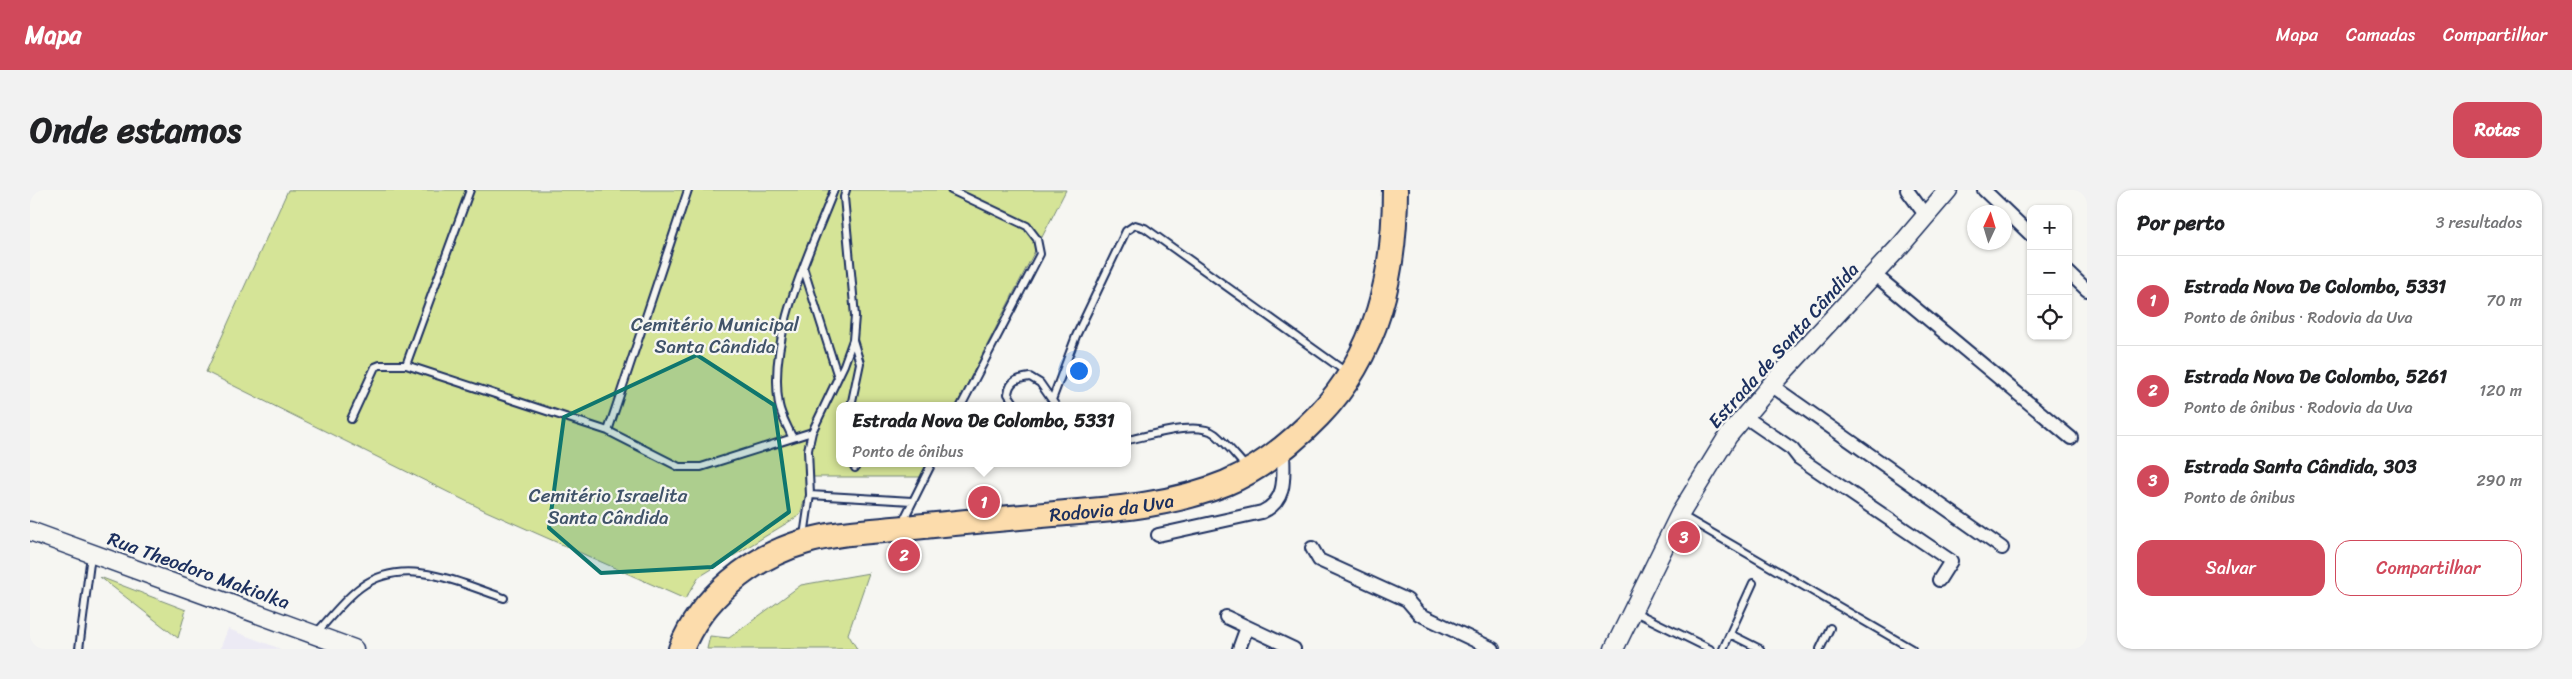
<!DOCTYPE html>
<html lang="pt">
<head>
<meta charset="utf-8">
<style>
	:root { --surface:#fff; --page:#f2f2f2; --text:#202124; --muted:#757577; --line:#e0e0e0; --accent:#d1495b }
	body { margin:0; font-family:Sriracha,sans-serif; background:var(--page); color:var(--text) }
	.controls { position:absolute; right:15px; top:15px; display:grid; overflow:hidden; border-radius:10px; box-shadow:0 1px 4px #0004 }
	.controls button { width:45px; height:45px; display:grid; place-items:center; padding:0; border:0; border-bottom:1px solid var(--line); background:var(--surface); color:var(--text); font:25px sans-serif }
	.compass { position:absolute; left:1937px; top:15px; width:45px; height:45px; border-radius:50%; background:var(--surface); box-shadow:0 1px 4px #0004; rotate:4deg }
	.you { position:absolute; left:1048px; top:180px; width:18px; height:18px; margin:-12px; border:4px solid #fff; border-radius:50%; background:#1a73e8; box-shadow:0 0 0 8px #1a73e833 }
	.badge { display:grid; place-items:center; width:32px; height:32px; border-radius:50%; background:var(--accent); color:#fff; font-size:16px; font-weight:700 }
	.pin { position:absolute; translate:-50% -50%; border:2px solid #fff; box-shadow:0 1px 5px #0006 }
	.popup { position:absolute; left:806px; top:212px; width:295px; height:65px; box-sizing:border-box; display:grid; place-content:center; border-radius:10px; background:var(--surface); filter:drop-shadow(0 1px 4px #0005); font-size:16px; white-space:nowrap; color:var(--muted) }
	.popup b { font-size:19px; color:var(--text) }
	.popup::after { content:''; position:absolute; left:50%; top:100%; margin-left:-10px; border:10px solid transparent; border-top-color:var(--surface) }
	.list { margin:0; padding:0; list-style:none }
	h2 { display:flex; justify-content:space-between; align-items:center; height:65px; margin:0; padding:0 20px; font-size:21px }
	h2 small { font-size:16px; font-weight:400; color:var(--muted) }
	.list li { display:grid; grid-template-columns:32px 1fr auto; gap:15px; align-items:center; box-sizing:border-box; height:90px; padding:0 20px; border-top:1px solid var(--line) }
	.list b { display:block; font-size:19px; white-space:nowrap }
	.list p { margin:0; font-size:16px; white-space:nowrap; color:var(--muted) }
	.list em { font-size:16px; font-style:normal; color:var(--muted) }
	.actions { display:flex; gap:10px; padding:15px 20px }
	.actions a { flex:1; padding:11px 0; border:1px solid var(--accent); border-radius:15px; text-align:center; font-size:18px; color:var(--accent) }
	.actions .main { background:var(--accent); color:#fff }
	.icon { flex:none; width:28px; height:28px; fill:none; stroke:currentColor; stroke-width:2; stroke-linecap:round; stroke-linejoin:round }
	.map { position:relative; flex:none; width:2057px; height:459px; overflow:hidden; border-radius:15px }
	header { display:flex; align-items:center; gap:30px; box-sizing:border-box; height:70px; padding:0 25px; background:var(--accent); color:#fff }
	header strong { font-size:24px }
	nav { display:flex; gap:28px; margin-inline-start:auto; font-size:18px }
	.intro { display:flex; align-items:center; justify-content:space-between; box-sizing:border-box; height:120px; padding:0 30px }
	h1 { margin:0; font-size:35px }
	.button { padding:12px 22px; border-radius:15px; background:var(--accent); color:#fff; font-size:18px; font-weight:700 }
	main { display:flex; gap:30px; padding:0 30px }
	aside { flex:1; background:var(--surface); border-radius:15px; box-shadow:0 1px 4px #0004 }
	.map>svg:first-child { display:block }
</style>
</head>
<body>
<header>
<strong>Mapa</strong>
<nav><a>Mapa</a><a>Camadas</a><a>Compartilhar</a></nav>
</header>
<div class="intro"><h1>Onde estamos</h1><a class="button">Rotas</a></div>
<main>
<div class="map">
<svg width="2057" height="459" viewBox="0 0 2057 459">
	<rect width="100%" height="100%" fill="#f6f6f2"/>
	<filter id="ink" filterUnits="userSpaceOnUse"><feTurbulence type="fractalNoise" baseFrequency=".02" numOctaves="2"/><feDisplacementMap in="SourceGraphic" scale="10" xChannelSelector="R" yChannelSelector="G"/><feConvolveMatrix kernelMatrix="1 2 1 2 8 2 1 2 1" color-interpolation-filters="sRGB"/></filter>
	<g filter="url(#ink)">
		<path fill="#eceaf4" d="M198,439L251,459H190Z"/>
		<path fill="#d5e497" stroke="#788a7a" d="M258,0H1036L926,216H810V273H897L890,287H781L770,325L669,387L655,409L456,321L176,182Z
			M839,383L818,444L827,459H677L680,446L699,448L771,395Z
			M70,387L156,420L148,448Z"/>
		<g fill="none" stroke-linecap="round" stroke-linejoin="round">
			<defs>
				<path id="lane" d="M921,0L997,36L1007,49L1010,64L931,216
					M774,80L808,187
					M376,175L440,0
					M1022,210L1046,146L1096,41L1105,35L1115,38L1316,182
					M821,216L830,173L823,150
					M986,216L978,204C980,190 987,189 1000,187L1010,193L1026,216
					M321,229L345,177L350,175H376L578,241L649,277H671L782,242
					M578,241L658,0
					M762,247C758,237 751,226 749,215C737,146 780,63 804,0
					M1098,250C1118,246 1168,230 1185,244C1197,254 1207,267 1217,278
					M822,273L825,278
					M780,305L882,311
					M1651,325L1882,459
					M872,333L902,273
					M774,346L780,305L778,260L782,242L814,175L823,150L825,126L814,7L816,0
					M1603,421L1680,459
					M285,444C300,429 314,409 331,397C375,365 429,393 474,408
					M1700,444L1730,459
					M49,459L61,365
					M1693,459L1723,393
					M1790,459L1800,438"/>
				<path id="street" d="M1877,0L1896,26
					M1954,0L2001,45
					M2038,82L2057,100
					M1844,84L2041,248
					M1741,195L1972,358
					M1714,226L1762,259L1769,268L1921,371L1909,390
					M1128,345L1232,322C1259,310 1253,283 1253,258
					M1282,358L1289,370L1377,410L1389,424L1463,459
					M1196,427L1264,459
					M1209,459L1217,437"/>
				<path id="secondary" d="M0,341L324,459
					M1584,459L1650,324L1698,246L1741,195L1871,55L1918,0"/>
				<g id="highway">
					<path id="s1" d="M651,459C671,408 722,367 774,352C803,343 834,342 864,339C921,333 979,328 1036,323C1090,319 1145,314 1196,293C1231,278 1262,253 1288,226C1348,164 1365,83 1365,0"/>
				</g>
			</defs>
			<use href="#lane" stroke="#1b2f5e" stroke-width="10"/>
			<use href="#street" stroke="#1b2f5e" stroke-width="16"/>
			<use href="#secondary" stroke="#1b2f5e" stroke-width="21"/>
			<use href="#highway" stroke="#1b2f5e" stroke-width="28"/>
			<use href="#lane" stroke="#f6f6f2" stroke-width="6"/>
			<use href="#street" stroke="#f6f6f2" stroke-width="12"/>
			<use href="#secondary" stroke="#f6f6f2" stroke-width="18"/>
			<use href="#highway" stroke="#fcdcac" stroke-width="24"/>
		</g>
	</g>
	<path fill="#0f766e" fill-opacity="0.2" stroke="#0f766e" stroke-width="4" stroke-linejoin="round" d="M667,165L744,215L759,322L682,377L571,383L519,338L534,227Z"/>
	<g text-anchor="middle" stroke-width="4.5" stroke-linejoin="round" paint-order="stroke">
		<g font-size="19" fill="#405369" stroke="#f6f6f2">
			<text x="685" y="141">Cemitério Municipal<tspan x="685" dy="22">Santa Cândida</tspan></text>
			<text x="578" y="312">Cemitério Israelita<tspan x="578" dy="22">Santa Cândida</tspan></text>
		</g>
		<g font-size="19" fill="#1b2f5e" stroke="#f6f6f2">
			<text transform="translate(1753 155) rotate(-48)" y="7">Estrada de Santa Cândida</text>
			<text dy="7" stroke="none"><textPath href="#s1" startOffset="478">Rodovia da Uva</textPath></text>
			<text transform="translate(169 380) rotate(20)" y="7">Rua Theodoro Makiolka</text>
		</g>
	</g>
</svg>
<div class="controls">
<button>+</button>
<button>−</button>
<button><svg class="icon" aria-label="locate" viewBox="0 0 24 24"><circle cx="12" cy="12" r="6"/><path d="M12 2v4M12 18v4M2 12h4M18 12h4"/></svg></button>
</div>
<svg class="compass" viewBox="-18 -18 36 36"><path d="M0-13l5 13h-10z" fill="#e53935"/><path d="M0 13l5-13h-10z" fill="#757577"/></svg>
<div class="you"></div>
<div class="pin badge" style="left:954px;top:312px">1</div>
<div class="popup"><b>Estrada Nova De Colombo, 5331</b>Ponto de ônibus</div>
<div class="pin badge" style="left:874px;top:365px">2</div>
<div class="pin badge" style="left:1654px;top:347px">3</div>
</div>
<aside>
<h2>Por perto<small>3 resultados</small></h2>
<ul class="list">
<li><span class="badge">1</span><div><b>Estrada Nova De Colombo, 5331</b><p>Ponto de ônibus · Rodovia da Uva</p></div><em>70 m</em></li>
<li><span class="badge">2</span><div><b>Estrada Nova De Colombo, 5261</b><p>Ponto de ônibus · Rodovia da Uva</p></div><em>120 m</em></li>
<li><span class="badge">3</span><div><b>Estrada Santa Cândida, 303</b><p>Ponto de ônibus</p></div><em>290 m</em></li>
</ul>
<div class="actions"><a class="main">Salvar</a><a>Compartilhar</a></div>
</aside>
</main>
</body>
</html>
